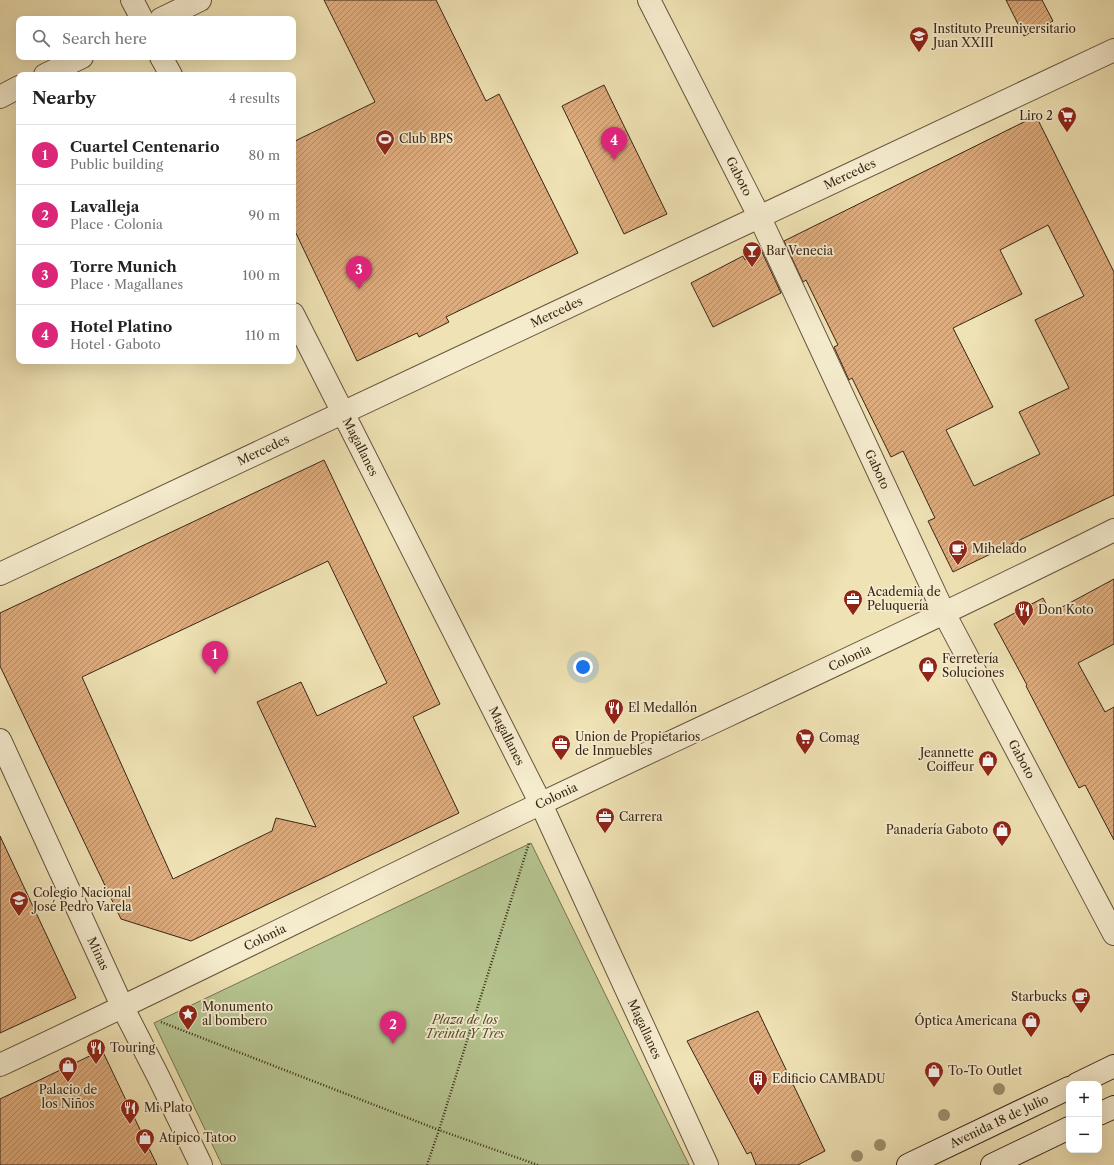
<!DOCTYPE html>
<html lang="en">
<head>
<meta charset="utf-8">
<style>
	:root { --surface:#fff; --page:#f6f6f6; --text:#222; --muted:#767676; --line:#e0e0e0; --accent:#db2777 }
	body { margin:0; font-family:"Libre Caslon Text",serif; background:var(--page); color:var(--text) }
	.controls { position:absolute; right:12px; bottom:12px; display:grid; overflow:hidden; border-radius:8px; box-shadow:0 4px 16px #0002 }
	.controls button { width:36px; height:36px; display:grid; place-items:center; padding:0; border:0; border-bottom:1px solid var(--line); background:var(--surface); color:var(--text); font:20px sans-serif }
	.you { position:absolute; left:583px; top:667px; width:14px; height:14px; margin:-10px; border:3px solid #fff; border-radius:50%; background:#1a73e8; box-shadow:0 0 0 6px #1a73e833 }
	.badge { display:grid; place-items:center; width:26px; height:26px; border-radius:50%; background:var(--accent); color:#fff; font-size:13px; font-weight:700 }
	.pin { position:absolute; translate:-50% -33px; filter:drop-shadow(0 1px 2px #0008) }
	.pin::after { content:''; position:absolute; top:21px; width:14px; height:12px; background:inherit; clip-path:polygon(0 0,100% 0,50% 100%) }
	.list { margin:0; padding:0; list-style:none }
	h2 { display:flex; justify-content:space-between; align-items:center; height:52px; margin:0; padding:0 16px; font-size:17px }
	h2 small { font-size:13px; font-weight:400; color:var(--muted) }
	.list li { display:grid; grid-template-columns:26px 1fr auto; gap:12px; align-items:center; box-sizing:border-box; height:60px; padding:0 16px; border-top:1px solid var(--line) }
	.list b { display:block; font-size:15px; white-space:nowrap }
	.list p { margin:0; font-size:13px; white-space:nowrap; color:var(--muted) }
	.list em { font-size:13px; font-style:normal; color:var(--muted) }
	.icon { flex:none; width:22px; height:22px; fill:none; stroke:currentColor; stroke-width:2; stroke-linecap:round; stroke-linejoin:round }
	.map { position:relative; flex:none; width:1114px; height:1165px; overflow:hidden }
	.search { position:absolute; background:var(--surface); box-shadow:0 4px 16px #0002; left:16px; top:16px; width:280px; height:44px; display:flex; align-items:center; gap:10px; box-sizing:border-box; padding:0 14px; border-radius:8px; color:var(--muted); font-size:15px }
	.panel { position:absolute; background:var(--surface); box-shadow:0 4px 16px #0002; left:16px; top:72px; width:280px; height:292px; border-radius:8px }
	.map>svg:first-child { display:block }
</style>
</head>
<body>
<div class="map">
<svg width="1114" height="1165" viewBox="0 0 1114 1165">
	<defs>
		<pattern id="building-hatch" width="6" height="6" patternUnits="userSpaceOnUse"><rect width="6" height="6" fill="#ddac7e"/><path d="M-1 1l2-2M0 6l6-6M5 7l2-2" fill="none" stroke="#b48c66"/></pattern>
	</defs>
	<rect width="100%" height="100%" fill="#efe2b4"/>
	<filter id="stains"><feTurbulence type="fractalNoise" baseFrequency=".005" numOctaves="4"/><feColorMatrix values="0 0 0 0 .2 0 0 0 0 .09 0 0 0 0 .02 0 0 0 .5 -.17"/></filter>
	<radialGradient id="worn" r=".72"><stop offset=".6" stop-color="#630" stop-opacity="0"/><stop offset="1" stop-color="#630" stop-opacity=".3"/></radialGradient>
	<path fill="#b5c490" stroke="#777453" d="M531,843L689,1165H222L154,1023Z"/>
	<path fill="url(#building-hatch)" stroke="#392516" fill-rule="evenodd" d="M324,0H436L486,101L499,94L578,253L446,317L449,322L419,337L417,333L357,361L293,227V142L375,102Z
		M1006,0H1042L1053,21L1024,36Z
		M604,85L667,214L624,234L562,106Z
		M1036,116L1114,272V495L953,572L928,521L935,518L903,451L891,457L852,378L849,380L834,347L838,345L806,280L803,282L784,241ZM1048,225L1084,296L1035,320L1069,388L1019,412L1040,454L974,486L946,430L993,407L953,328L1022,294L1000,250Z
		M762,252L781,293L713,327L691,283L743,256L745,260Z
		M324,460L440,704L413,717L459,813L191,941L121,919L0,666V613ZM328,561L387,683L317,716L301,682L257,702L316,827L276,818L272,831L173,879L82,677Z
		M1114,579V644L1078,663L1105,712L1114,707V840L1085,785L1079,788L1026,686L1027,685L994,624L1043,598L1051,613Z
		M0,836L76,998L0,1033Z
		M758,1011L825,1151L798,1165H756L751,1152L747,1154L687,1041Z
		M102,1050L157,1165H0V1099Z"/>
	<g fill="none" stroke-linecap="round" stroke-linejoin="round">
		<defs>
			<g id="minor">
				<path id="s1" d="M649,0L760,218L944,613L1114,934"/>
				<path id="s2" d="M0,574L1114,50"/>
				<path id="s3" d="M0,1065C182,980 361,889 542,803C733,712 925,625 1114,530"/>
			</g>
			<g id="tertiary">
				<path d="M132,0L142,19"/>
				<path d="M161,19L200,0"/>
				<path d="M161,57L171,75"/>
				<path d="M45,75L82,57"/>
				<path d="M0,97L19,87"/>
				<path id="s4" d="M293,314L541,804L707,1165"/>
				<path id="s5" d="M0,740L123,1008L158,1076L201,1165"/>
			</g>
			<g id="secondary">
				<path d="M1077,1084L1114,1066"/>
				<path d="M1099,1114L1114,1107"/>
				<path id="s6" d="M908,1165L1069,1088"/>
				<path d="M992,1165L1069,1128"/>
			</g>
		</defs>
		<use href="#minor" stroke="#66543e" stroke-width="24"/>
		<use href="#tertiary" stroke="#66543e" stroke-width="24"/>
		<use href="#secondary" stroke="#392516" stroke-width="24"/>
		<path stroke="#392516" stroke-width="2.5" stroke-dasharray="1 2" stroke-linecap="butt" d="M161,1022L439,1130L538,1165
			M427,1165L439,1130L529,843"/>
		<use href="#minor" stroke="#f5ecce" stroke-width="22"/>
		<use href="#tertiary" stroke="#f5ecce" stroke-width="22"/>
		<use href="#secondary" stroke="#f5ecce" stroke-width="22"/>
	</g>
	<g fill="#9c906e">
		<circle cx="999" cy="1089" r="6"/>
		<circle cx="944" cy="1115" r="6"/>
		<circle cx="880" cy="1145" r="6"/>
		<circle cx="857" cy="1156" r="6"/>
	</g>
	<defs>
		<symbol id="school-pin" viewBox="-11 -11 22 30"><path d="M0 17L-7.5 6A9.5 9.5 0 1 1 7.5 6Z" fill="#8f2418" stroke="#f5ecce"/><path d="M0-5L7-2L0 1L-7-2ZM-4 1L0 2.5L4 1V4Q0 6-4 4Z" fill="#fff"/></symbol>
		<symbol id="supermarket-pin" viewBox="-11 -11 22 30"><path d="M0 17L-7.5 6A9.5 9.5 0 1 1 7.5 6Z" fill="#8f2418" stroke="#f5ecce"/><path d="M-6-5.5h2.5l.6 2H6L4.5 2H-2.5L-4.4-4H-6ZM-1.5 3.2a1.3 1.3 0 1 0 .1 0ZM3 3.2a1.3 1.3 0 1 0 .1 0Z" fill="#fff"/></symbol>
		<symbol id="stadium-pin" viewBox="-11 -11 22 30"><path d="M0 17L-7.5 6A9.5 9.5 0 1 1 7.5 6Z" fill="#8f2418" stroke="#f5ecce"/><path d="M0-5a6.5 5 0 1 0 0 10a6.5 5 0 1 0 0-10ZM-3.5-1.8h7v3.6h-7Z" fill="#fff"/></symbol>
		<symbol id="bar-pin" viewBox="-11 -11 22 30"><path d="M0 17L-7.5 6A9.5 9.5 0 1 1 7.5 6Z" fill="#8f2418" stroke="#f5ecce"/><path d="M-6-5H6L.8 .8V4.5H3.5V6h-7V4.5H-.8V.8Z" fill="#fff"/></symbol>
		<symbol id="cafe-pin" viewBox="-11 -11 22 30"><path d="M0 17L-7.5 6A9.5 9.5 0 1 1 7.5 6Z" fill="#8f2418" stroke="#f5ecce"/><path d="M-5.5-4.5H6V0H3Q3 3.5 0 3.5H-2.5Q-5.5 3.5-5.5 0ZM3-3.2v2h1.7v-2ZM-6 4.5H4V6H-6Z" fill="#fff"/></symbol>
		<symbol id="office-pin" viewBox="-11 -11 22 30"><path d="M0 17L-7.5 6A9.5 9.5 0 1 1 7.5 6Z" fill="#8f2418" stroke="#f5ecce"/><path d="M-6-3h4V-5.5h4V-3h4V5H-6ZM-1-4.5V-3h2v-1.5ZM-6 0V1H6V0Z" fill="#fff"/></symbol>
		<symbol id="restaurant-pin" viewBox="-11 -11 22 30"><path d="M0 17L-7.5 6A9.5 9.5 0 1 1 7.5 6Z" fill="#8f2418" stroke="#f5ecce"/><path d="M-5-6h1v4h1v-4h1v4h1v-4h1v5L-1.5 .5V6h-2V.5L-5-1ZM5-6V6H3V1.5H1.5Q1.5-4 5-6Z" fill="#fff"/></symbol>
		<symbol id="shop-pin" viewBox="-11 -11 22 30"><path d="M0 17L-7.5 6A9.5 9.5 0 1 1 7.5 6Z" fill="#8f2418" stroke="#f5ecce"/><path d="M-5-2.5h2.3a2.7 3.5 0 0 1 5.4 0H5L5.5 6h-11ZM-1.5-2.5h3a1.5 2.3 0 0 0-3 0Z" fill="#fff"/></symbol>
		<symbol id="sight-pin" viewBox="-11 -11 22 30"><path d="M0 17L-7.5 6A9.5 9.5 0 1 1 7.5 6Z" fill="#8f2418" stroke="#f5ecce"/><path d="M0-6L1.8-2.2L6-1.7L2.9 1.2L3.7 5.4L0 3.3L-3.7 5.4L-2.9 1.2L-6-1.7L-1.8-2.2Z" fill="#fff"/></symbol>
		<symbol id="building-pin" viewBox="-11 -11 22 30"><path d="M0 17L-7.5 6A9.5 9.5 0 1 1 7.5 6Z" fill="#8f2418" stroke="#f5ecce"/><path d="M-4-6H4V6H1V3H-1V6H-4ZM-2.5-4.3h1.7v1.8h-1.7ZM.8-4.3h1.7v1.8H.8ZM-2.5-1h1.7V.8h-1.7ZM.8-1h1.7V.8H.8Z" fill="#fff"/></symbol>
	</defs>
	<g fill-rule="evenodd">
		<use href="#school-pin" x="908" y="25" width="22" height="30"/>
		<use href="#supermarket-pin" x="1056" y="105" width="22" height="30"/>
		<use href="#stadium-pin" x="374" y="128" width="22" height="30"/>
		<use href="#bar-pin" x="741" y="240" width="22" height="30"/>
		<use href="#cafe-pin" x="947" y="538" width="22" height="30"/>
		<use href="#office-pin" x="842" y="588" width="22" height="30"/>
		<use href="#restaurant-pin" x="1013" y="599" width="22" height="30"/>
		<use href="#shop-pin" x="917" y="655" width="22" height="30"/>
		<use href="#restaurant-pin" x="603" y="697" width="22" height="30"/>
		<use href="#supermarket-pin" x="794" y="727" width="22" height="30"/>
		<use href="#office-pin" x="550" y="733" width="22" height="30"/>
		<use href="#shop-pin" x="977" y="749" width="22" height="30"/>
		<use href="#office-pin" x="594" y="806" width="22" height="30"/>
		<use href="#shop-pin" x="991" y="819" width="22" height="30"/>
		<use href="#school-pin" x="8" y="889" width="22" height="30"/>
		<use href="#cafe-pin" x="1070" y="986" width="22" height="30"/>
		<use href="#sight-pin" x="177" y="1003" width="22" height="30"/>
		<use href="#shop-pin" x="1020" y="1010" width="22" height="30"/>
		<use href="#restaurant-pin" x="85" y="1037" width="22" height="30"/>
		<use href="#shop-pin" x="57" y="1055" width="22" height="30"/>
		<use href="#shop-pin" x="923" y="1060" width="22" height="30"/>
		<use href="#building-pin" x="747" y="1068" width="22" height="30"/>
		<use href="#restaurant-pin" x="119" y="1097" width="22" height="30"/>
		<use href="#shop-pin" x="134" y="1127" width="22" height="30"/>
	</g>
	<g text-anchor="middle" stroke-width="3.5" stroke-linejoin="round" paint-order="stroke">
		<g font-size="12" fill="#392516" stroke="#f5ecce" text-anchor="start">
			<text x="933" y="33">Instituto Preuniversitario<tspan x="933" dy="14">Juan XXIII</tspan></text>
			<text x="1053" y="120" text-anchor="end">Liro 2</text>
			<text x="399" y="143">Club BPS</text>
			<text x="766" y="255">Bar Venecia</text>
			<text x="972" y="553">Mihelado</text>
			<text x="867" y="596">Academia de<tspan x="867" dy="14">Peluquería</tspan></text>
			<text x="1038" y="614">Don Koto</text>
			<text x="942" y="663">Ferretería<tspan x="942" dy="14">Soluciones</tspan></text>
			<text x="628" y="712">El Medallón</text>
			<text x="575" y="741">Union de Propietarios<tspan x="575" dy="14">de Inmuebles</tspan></text>
			<text x="819" y="742">Comag</text>
			<text x="974" y="757" text-anchor="end">Jeannette<tspan x="974" dy="14">Coiffeur</tspan></text>
			<text x="619" y="821">Carrera</text>
			<text x="988" y="834" text-anchor="end">Panadería Gaboto</text>
			<text x="33" y="897">Colegio Nacional<tspan x="33" dy="14">José Pedro Varela</tspan></text>
			<text x="1067" y="1001" text-anchor="end">Starbucks</text>
			<text x="202" y="1011">Monumento<tspan x="202" dy="14">al bombero</tspan></text>
			<text x="1017" y="1025" text-anchor="end">Óptica Americana</text>
			<text x="110" y="1052">Touring</text>
			<text x="948" y="1075">To-To Outlet</text>
			<text x="772" y="1083">Edificio CAMBADU</text>
			<text x="68" y="1094" text-anchor="middle">Palacio de<tspan x="68" dy="14">los Niños</tspan></text>
			<text x="144" y="1112">Mi Plato</text>
			<text x="159" y="1142">Atípico Tatoo</text>
		</g>
		<g font-size="12" fill="#392516" stroke="#f5ecce">
			<text dy="4" stroke="none"><textPath href="#s2" startOffset="939">Mercedes</textPath></text>
			<text dy="4" stroke="none"><textPath href="#s1" startOffset="198">Gaboto</textPath></text>
			<text dy="4" stroke="none"><textPath href="#s2" startOffset="615">Mercedes</textPath></text>
			<text dy="4" stroke="none"><textPath href="#s4" startOffset="149">Magallanes</textPath></text>
			<text dy="4" stroke="none"><textPath href="#s2" startOffset="291">Mercedes</textPath></text>
			<text dy="4" stroke="none"><textPath href="#s1" startOffset="522">Gaboto</textPath></text>
			<text dy="4" stroke="none"><textPath href="#s3" startOffset="942">Colonia</textPath></text>
			<text dy="4" stroke="none"><textPath href="#s4" startOffset="473">Magallanes</textPath></text>
			<text dy="4" stroke="none"><textPath href="#s1" startOffset="846">Gaboto</textPath></text>
			<text dy="4" stroke="none"><textPath href="#s3" startOffset="618">Colonia</textPath></text>
			<text dy="4" stroke="none"><textPath href="#s3" startOffset="294">Colonia</textPath></text>
			<text dy="4" stroke="none"><textPath href="#s5" startOffset="235">Minas</textPath></text>
			<text dy="4" stroke="none"><textPath href="#s4" startOffset="797">Magallanes</textPath></text>
			<text dy="4" stroke="none"><textPath href="#s6" startOffset="101">Avenida 18 de Julio</textPath></text>
		</g>
		<g font-size="12" font-style="italic" fill="#584d34" stroke="#f5ecce">
			<text x="465" y="1024">Plaza de los<tspan x="465" dy="14">Treinta Y Tres</tspan></text>
		</g>
	</g>
	<rect width="100%" height="100%" filter="url(#stains)"/>
	<rect width="100%" height="100%" fill="url(#worn)"/>
</svg>
<div class="controls">
<button>+</button>
<button>−</button>
</div>
<div class="you"></div>
<div class="pin badge" style="left:215px;top:674px">1</div>
<div class="pin badge" style="left:393px;top:1044px">2</div>
<div class="pin badge" style="left:359px;top:289px">3</div>
<div class="pin badge" style="left:614px;top:160px">4</div>
<div class="search"><svg class="icon" aria-label="search" viewBox="0 0 24 24"><circle cx="10" cy="10" r="6"/><path d="M15 15l6 6"/></svg>Search here</div>
<section class="panel">
<h2>Nearby<small>4 results</small></h2>
<ul class="list">
<li><span class="badge">1</span><div><b>Cuartel Centenario</b><p>Public building</p></div><em>80 m</em></li>
<li><span class="badge">2</span><div><b>Lavalleja</b><p>Place · Colonia</p></div><em>90 m</em></li>
<li><span class="badge">3</span><div><b>Torre Munich</b><p>Place · Magallanes</p></div><em>100 m</em></li>
<li><span class="badge">4</span><div><b>Hotel Platino</b><p>Hotel · Gaboto</p></div><em>110 m</em></li>
</ul>
</section>
</div>
</body>
</html>
